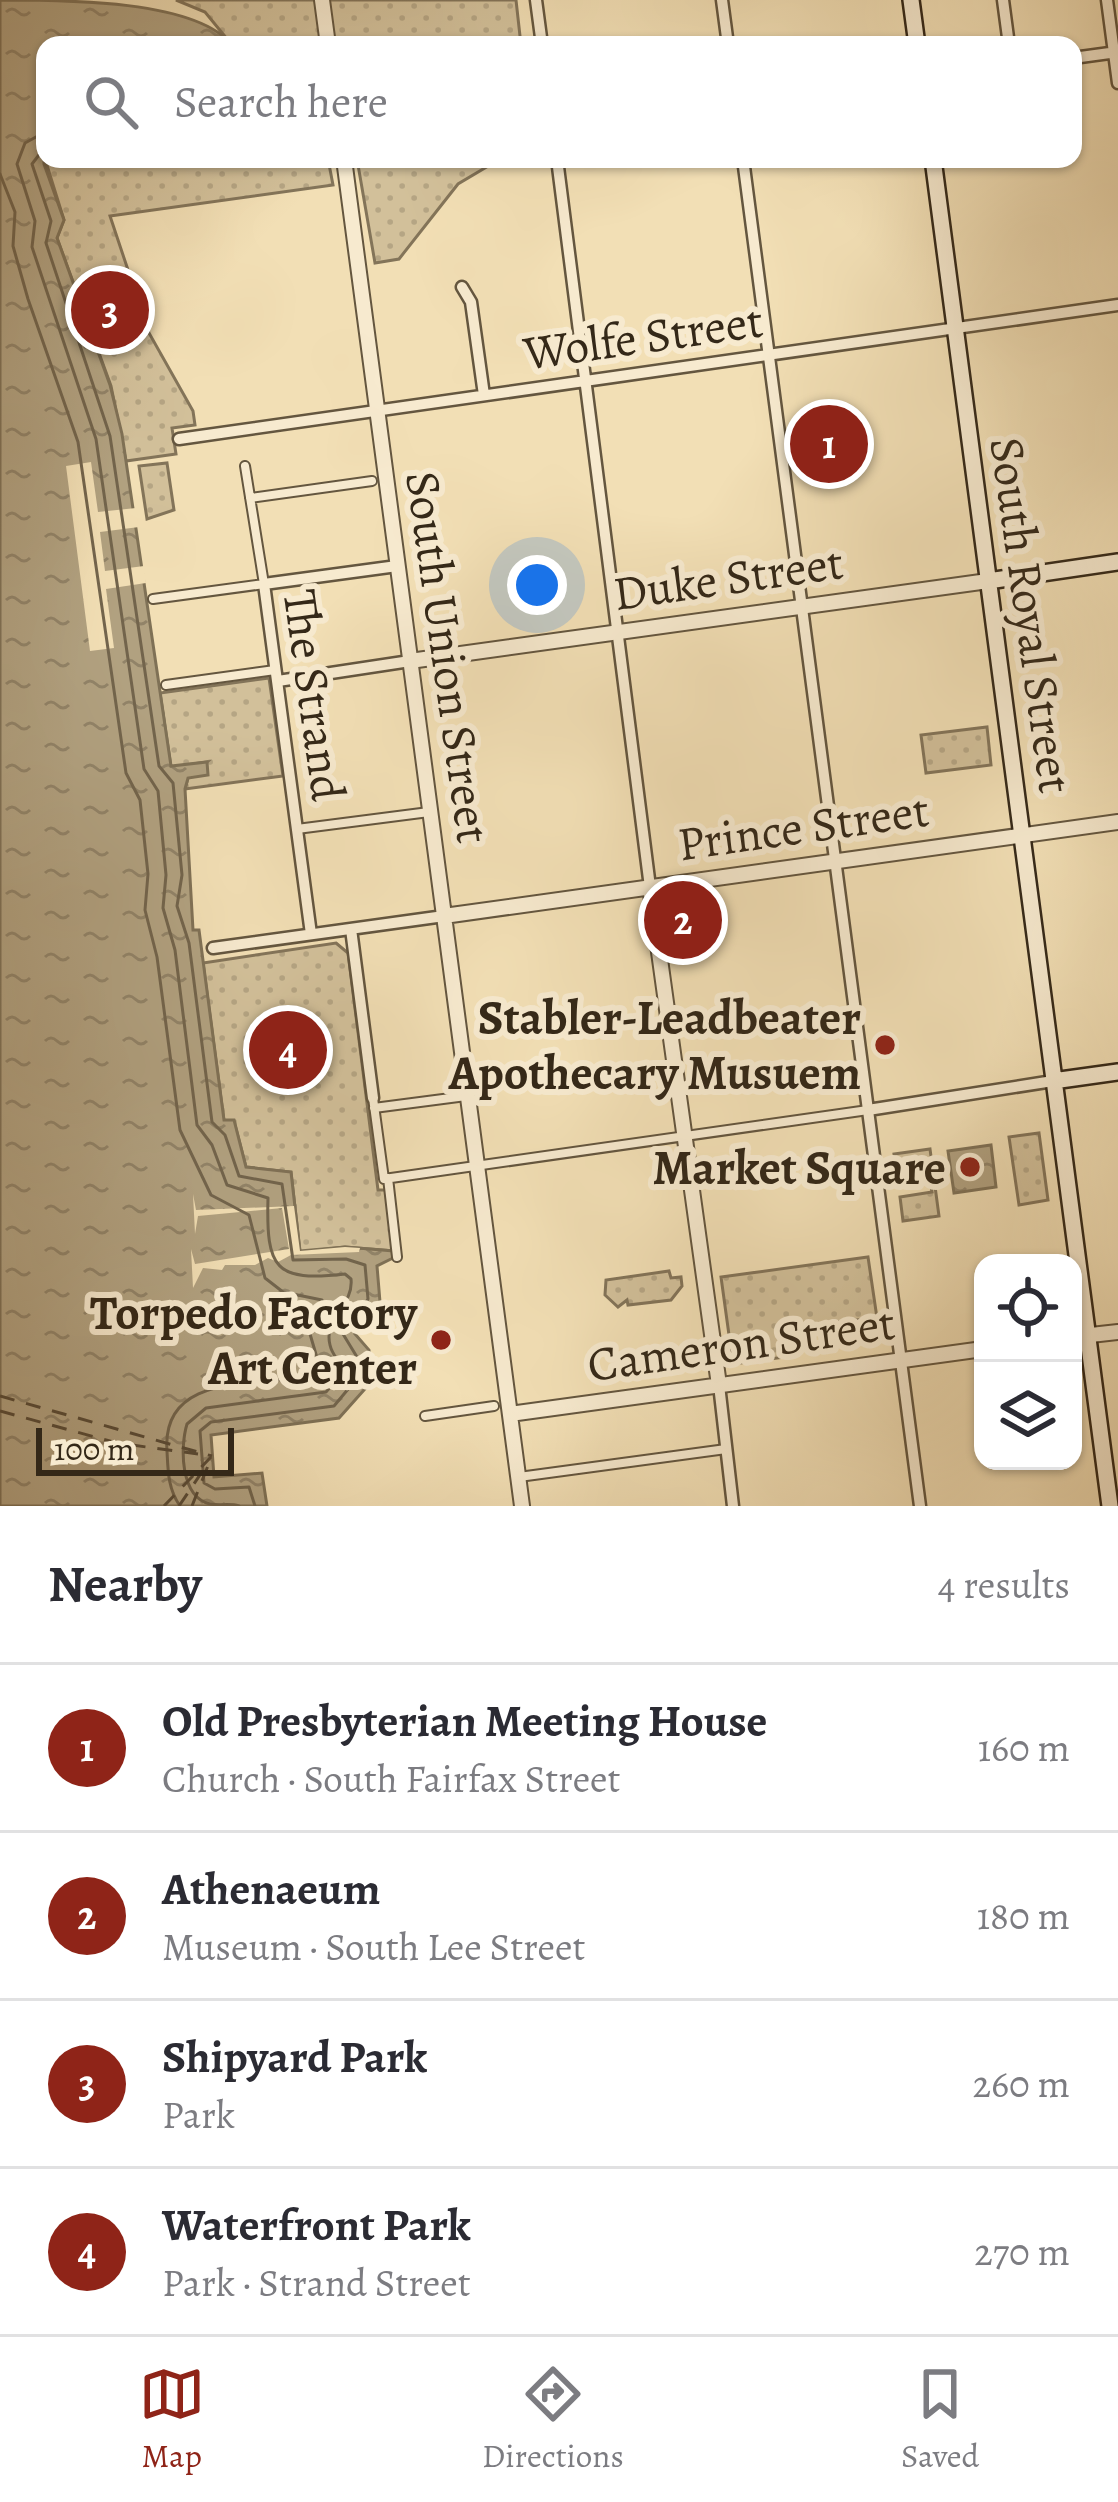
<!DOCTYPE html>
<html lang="en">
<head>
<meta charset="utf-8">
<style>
	:root { --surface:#fff; --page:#f7f7f7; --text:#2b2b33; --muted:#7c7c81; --line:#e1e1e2; --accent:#8f2418 }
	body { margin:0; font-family:Alegreya,serif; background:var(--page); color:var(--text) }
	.controls { position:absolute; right:36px; bottom:36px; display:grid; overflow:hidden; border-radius:24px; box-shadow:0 3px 9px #0004 }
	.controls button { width:108px; height:108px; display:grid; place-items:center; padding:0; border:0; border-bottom:3px solid var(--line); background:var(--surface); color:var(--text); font:60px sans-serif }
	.scale { position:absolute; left:36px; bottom:30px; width:198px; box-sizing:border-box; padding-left:12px; border:6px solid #342818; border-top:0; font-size:33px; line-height:42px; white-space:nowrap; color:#342818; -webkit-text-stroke:9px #f7eacf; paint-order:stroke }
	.you { position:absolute; left:537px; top:585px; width:42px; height:42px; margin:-30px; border:9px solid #fff; border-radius:50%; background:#1a73e8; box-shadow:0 0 0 18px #1a73e833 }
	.badge { display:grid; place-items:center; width:78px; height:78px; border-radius:50%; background:var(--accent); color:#fff; font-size:39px; font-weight:700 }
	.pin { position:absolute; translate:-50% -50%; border:6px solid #fff; box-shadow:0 3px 12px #0006 }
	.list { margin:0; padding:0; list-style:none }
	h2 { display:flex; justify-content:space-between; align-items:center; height:156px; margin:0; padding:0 48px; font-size:51px }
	h2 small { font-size:39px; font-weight:400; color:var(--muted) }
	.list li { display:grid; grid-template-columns:78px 1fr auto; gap:36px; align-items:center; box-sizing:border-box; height:168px; padding:0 48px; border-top:3px solid var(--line) }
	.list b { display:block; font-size:45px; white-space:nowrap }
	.list p { margin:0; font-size:39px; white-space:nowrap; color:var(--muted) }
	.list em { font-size:39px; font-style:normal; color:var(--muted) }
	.icon { flex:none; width:66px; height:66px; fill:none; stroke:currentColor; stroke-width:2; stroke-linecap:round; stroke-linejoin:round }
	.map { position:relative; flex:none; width:1118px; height:1506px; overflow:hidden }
	.search { position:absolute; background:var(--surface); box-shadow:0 3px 9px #0004; left:36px; right:36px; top:36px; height:132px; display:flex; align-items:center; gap:30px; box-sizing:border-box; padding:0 42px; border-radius:24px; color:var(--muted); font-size:45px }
	.sheet { height:828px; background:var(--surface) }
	nav { display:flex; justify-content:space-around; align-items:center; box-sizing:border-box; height:168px; border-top:3px solid var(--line); background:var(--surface); font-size:33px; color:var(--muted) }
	nav a { display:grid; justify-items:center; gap:6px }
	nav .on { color:var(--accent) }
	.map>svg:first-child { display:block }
</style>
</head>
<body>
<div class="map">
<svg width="1118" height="1506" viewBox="0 0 1118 1506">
	<defs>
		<pattern id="green-dots" width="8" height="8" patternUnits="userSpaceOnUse" patternTransform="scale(3)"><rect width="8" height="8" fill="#d2c09a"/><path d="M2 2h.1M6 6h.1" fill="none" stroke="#b5a584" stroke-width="1.8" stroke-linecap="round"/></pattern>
		<pattern id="water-ripples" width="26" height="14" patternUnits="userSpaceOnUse" patternTransform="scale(3)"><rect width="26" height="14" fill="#b1a180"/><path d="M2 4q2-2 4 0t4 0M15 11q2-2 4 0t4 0" fill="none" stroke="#918368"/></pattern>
	</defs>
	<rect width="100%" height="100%" fill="#f2dfb5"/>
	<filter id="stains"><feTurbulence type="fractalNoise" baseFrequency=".00167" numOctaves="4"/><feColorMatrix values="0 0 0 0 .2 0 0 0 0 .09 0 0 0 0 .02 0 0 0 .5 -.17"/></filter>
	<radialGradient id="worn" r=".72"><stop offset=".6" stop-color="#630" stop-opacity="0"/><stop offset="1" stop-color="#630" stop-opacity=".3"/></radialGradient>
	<path fill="url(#green-dots)" stroke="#837459" stroke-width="3" d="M176,0H516L521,45H232L205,12Z
		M45,159H328L333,185L110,216L149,333L193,411L195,425L172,428L176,454L126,461L111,386L57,238L64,220Z
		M357,159H500L458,184L399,259L375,263Z
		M167,463L174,510L147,519L139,466Z
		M269,678L283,776L185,789L188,778L207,762L171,767L160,693Z
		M987,727L991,765L926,773L921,735Z
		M336,943L348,953L378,1190H386L394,1251L345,1247L300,1252L291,1172L246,1167L234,1121H224L203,963Z
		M1039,1133L1048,1200L1019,1205L1009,1137Z
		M930,1149L939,1216L903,1221L900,1197L932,1192L929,1176L898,1180L894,1154Z
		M868,1257L877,1318L782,1327L785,1357L733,1364L721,1277Z
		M669,1271L671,1278L681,1277L682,1286L671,1300L628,1305L627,1300L618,1307L605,1295L606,1280Z"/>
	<path fill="url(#water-ripples)" stroke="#7f7156" stroke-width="3" d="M0,0C68,0 196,0 232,45H45L44,164L64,220L57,238L110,385L122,434L171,766L207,762L208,775L188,778L185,789L193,930H199L224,1120H234L246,1167L291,1172L300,1251L345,1247L394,1251L395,1257L377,1266L380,1302L355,1334L369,1350L372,1381L339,1418L211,1435L214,1477L262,1473L267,1506H0Z
		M991,1145L996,1187L954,1193L948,1151Z"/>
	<path fill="#f2dfb5" d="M91,462L98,512L136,508L139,527L100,532L105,571L144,566L146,583L106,589L114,648L90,651L66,466Z
		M193,1194L196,1210L294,1206L300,1251L345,1247L360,1248L359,1252L291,1255L278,1262L268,1258L255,1265H225L222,1270L203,1268L193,1288L191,1249L195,1264L289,1249L282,1208L198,1216L195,1234Z"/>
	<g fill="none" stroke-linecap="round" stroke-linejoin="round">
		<path stroke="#72644c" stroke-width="3" d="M45,132L25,143L17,164L35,221L32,247L96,439L144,769L158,791L166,875L163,908L175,950L197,1125L212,1145L227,1185L268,1198C266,1269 275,1282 345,1274L351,1279C354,1306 323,1317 330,1345C332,1355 340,1362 344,1371L326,1392L206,1408L187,1424C180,1447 180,1497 210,1504C220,1506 230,1503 239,1506
			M45,147L32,164L51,221L46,243L110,436L159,766L173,783L182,875L177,906L189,943L212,1122L225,1135L239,1176L282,1184L293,1260L346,1259L365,1265L368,1299L343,1334L357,1357L359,1376L334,1406L211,1422L200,1431L204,1483L215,1489L249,1487L255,1506
			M0,174L15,212L13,246L28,299L78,442L126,773L140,800L148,874L145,910L157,957L180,1130L211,1195L249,1215L265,1278L283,1292L322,1300L310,1334L320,1368L317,1375C262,1387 161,1370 167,1451C168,1471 168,1489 180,1506"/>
		<path stroke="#5a4c37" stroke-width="3" stroke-dasharray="15 12" stroke-linecap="butt" d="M0,1396L212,1456
			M0,1411L117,1443L198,1454
			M164,1506L211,1457
			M179,1506L208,1463
			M192,1506L211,1458"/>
		<defs>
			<path id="pedestrian" d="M250,498L372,481
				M153,599L264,584L245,466
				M166,685L275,670
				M297,829L429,812
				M373,1098L384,1179L868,1110
				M374,1108L466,1096
				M388,1178L397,1257
				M425,1416L494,1406
				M519,1477L726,1449"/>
			<path id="minor" d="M536,0L542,45
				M722,0L728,45
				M1003,0L1009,45
				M1107,0L1118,83
				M1073,58L1117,52
				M557,159L650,887
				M743,159L920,1506
				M462,287L471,302L484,395
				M179,439L1118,305
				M278,681L410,661
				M351,929L373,1098
				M311,934L264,584L397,566
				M213,948L444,916
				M868,1110L1053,1081
				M719,1385L733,1506"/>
			<path id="tertiary" d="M322,0L328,45
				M344,159L522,1506
				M410,661L988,581
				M650,887L719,1385
				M444,916L1118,822
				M1073,1337L1118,1332
				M510,1414L983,1349"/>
			<path id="secondary" d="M911,0L917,45
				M933,159L1110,1506
				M988,581L1118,562
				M1053,1081L1118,1072"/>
		</defs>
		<use href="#pedestrian" stroke="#64563f" stroke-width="12"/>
		<use href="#minor" stroke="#64563f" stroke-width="15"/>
		<use href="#tertiary" stroke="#64563f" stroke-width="18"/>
		<use href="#secondary" stroke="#342818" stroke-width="20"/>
		<use href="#pedestrian" stroke="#f7eacf" stroke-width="8"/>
		<use href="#minor" stroke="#f7eacf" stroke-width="10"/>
		<use href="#tertiary" stroke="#f7eacf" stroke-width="14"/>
		<use href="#secondary" stroke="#f7eacf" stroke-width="15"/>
	</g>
	<g fill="#8f2418" stroke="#f7eacf" stroke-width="4.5">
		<circle cx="885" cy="1045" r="12"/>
		<circle cx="970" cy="1167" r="12"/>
		<circle cx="441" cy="1340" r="12"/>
	</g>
	<g text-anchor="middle" stroke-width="12" stroke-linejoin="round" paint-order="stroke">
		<g font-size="48" fill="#342818" stroke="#f7eacf">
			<text transform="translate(643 336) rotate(-8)" y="17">Wolfe Street</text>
			<text transform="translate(728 577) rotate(-8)" y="17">Duke Street</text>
			<text transform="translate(1032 615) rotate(82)" y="17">South Royal Street</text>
			<text transform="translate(449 657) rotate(82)" y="17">South Union Street</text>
			<text transform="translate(315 695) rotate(82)" y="17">The Strand</text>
			<text transform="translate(803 826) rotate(-8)" y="17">Prince Street</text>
			<text transform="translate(741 1343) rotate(-8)" y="17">Cameron Street</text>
		</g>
		<g font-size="48" font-weight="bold" fill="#342818" stroke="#f7eacf" text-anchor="end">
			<text x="861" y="1034">Stabler-Leadbeater<tspan x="861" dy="55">Apothecary Musuem</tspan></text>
			<text x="946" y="1184">Market Square</text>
			<text x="417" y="1329">Torpedo Factory<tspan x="417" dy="55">Art Center</tspan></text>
		</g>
	</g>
	<rect width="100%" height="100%" filter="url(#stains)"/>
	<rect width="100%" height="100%" fill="url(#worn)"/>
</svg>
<div class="controls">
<button><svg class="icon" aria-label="locate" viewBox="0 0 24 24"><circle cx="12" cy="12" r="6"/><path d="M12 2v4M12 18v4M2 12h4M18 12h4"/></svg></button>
<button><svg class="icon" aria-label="layers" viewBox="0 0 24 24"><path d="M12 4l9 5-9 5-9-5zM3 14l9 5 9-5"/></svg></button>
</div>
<div class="scale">100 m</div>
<div class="you"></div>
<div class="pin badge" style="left:829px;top:444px">1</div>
<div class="pin badge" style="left:683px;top:920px">2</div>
<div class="pin badge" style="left:110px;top:310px">3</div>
<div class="pin badge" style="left:288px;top:1050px">4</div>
<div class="search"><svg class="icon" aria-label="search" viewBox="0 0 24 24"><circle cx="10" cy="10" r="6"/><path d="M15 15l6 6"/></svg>Search here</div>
</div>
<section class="sheet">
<h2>Nearby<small>4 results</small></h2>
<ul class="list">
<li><span class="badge">1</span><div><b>Old Presbyterian Meeting House</b><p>Church · South Fairfax Street</p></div><em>160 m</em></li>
<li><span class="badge">2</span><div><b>Athenaeum</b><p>Museum · South Lee Street</p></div><em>180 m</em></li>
<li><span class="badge">3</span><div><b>Shipyard Park</b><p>Park</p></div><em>260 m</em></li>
<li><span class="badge">4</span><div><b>Waterfront Park</b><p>Park · Strand Street</p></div><em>270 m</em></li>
</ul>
</section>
<nav>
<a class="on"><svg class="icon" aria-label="map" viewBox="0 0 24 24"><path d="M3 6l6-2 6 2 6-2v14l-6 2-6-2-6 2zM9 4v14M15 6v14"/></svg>Map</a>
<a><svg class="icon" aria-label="directions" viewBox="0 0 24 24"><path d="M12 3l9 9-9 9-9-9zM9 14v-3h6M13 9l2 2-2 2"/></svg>Directions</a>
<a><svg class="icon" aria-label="saved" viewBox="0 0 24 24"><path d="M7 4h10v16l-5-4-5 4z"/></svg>Saved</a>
</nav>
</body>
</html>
